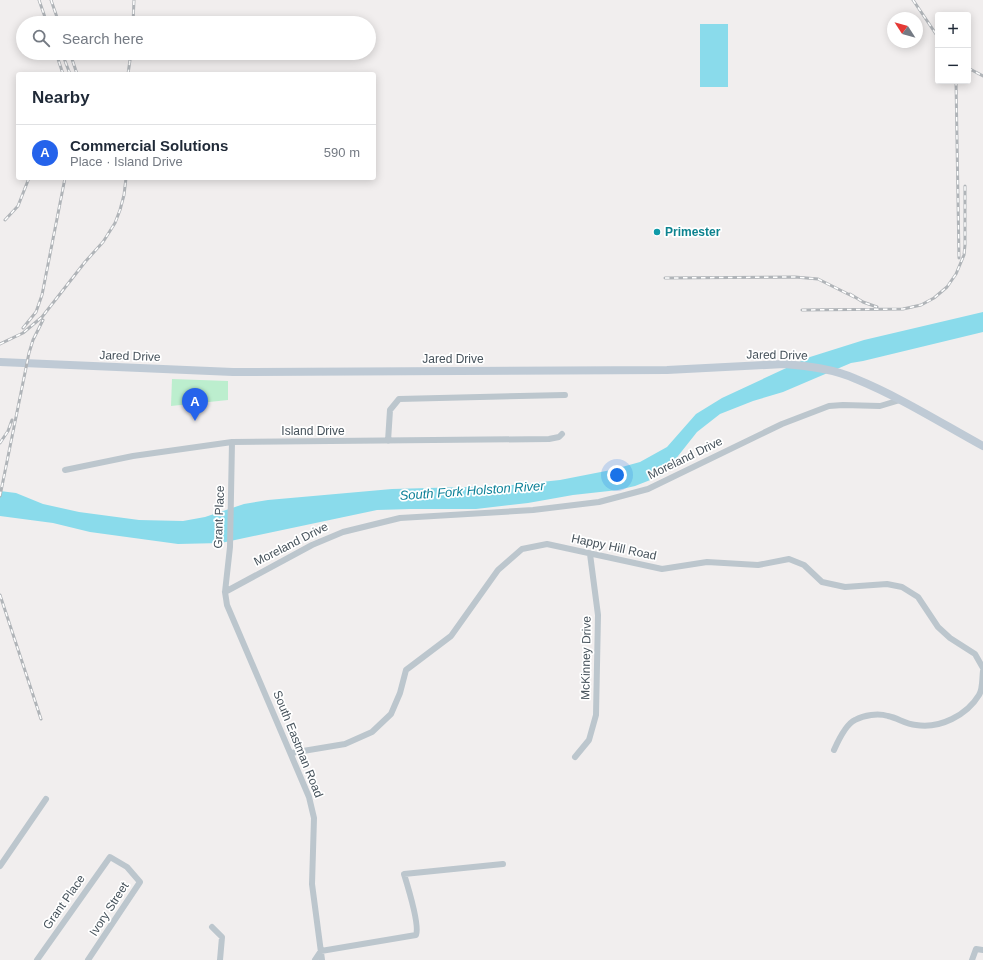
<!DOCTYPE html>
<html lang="en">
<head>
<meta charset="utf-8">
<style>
	:root { --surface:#fff; --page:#f2f2f3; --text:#1f2937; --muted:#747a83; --line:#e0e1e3; --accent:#2563eb }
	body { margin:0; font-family:Helvetica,sans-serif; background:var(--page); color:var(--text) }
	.controls { position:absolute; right:12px; top:12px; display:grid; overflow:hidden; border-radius:4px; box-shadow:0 2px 10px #0003 }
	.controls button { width:36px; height:36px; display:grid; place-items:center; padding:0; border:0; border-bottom:1px solid var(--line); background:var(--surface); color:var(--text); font:20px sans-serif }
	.compass { position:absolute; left:887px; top:12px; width:36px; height:36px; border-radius:50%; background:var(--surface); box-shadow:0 2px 10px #0003; rotate:306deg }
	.you { position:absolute; left:617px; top:475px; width:14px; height:14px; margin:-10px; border:3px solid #fff; border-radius:50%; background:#1a73e8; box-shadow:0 0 0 6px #1a73e833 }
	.badge { display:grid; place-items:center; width:26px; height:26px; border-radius:50%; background:var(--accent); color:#fff; font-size:13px; font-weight:700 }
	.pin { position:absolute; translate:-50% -33px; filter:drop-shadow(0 1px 2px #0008) }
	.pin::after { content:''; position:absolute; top:21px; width:14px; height:12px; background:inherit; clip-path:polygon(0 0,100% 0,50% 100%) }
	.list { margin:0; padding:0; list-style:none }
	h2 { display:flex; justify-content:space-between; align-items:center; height:52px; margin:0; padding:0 16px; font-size:17px }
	h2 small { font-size:13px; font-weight:400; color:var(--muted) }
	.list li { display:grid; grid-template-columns:26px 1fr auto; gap:12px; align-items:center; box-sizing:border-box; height:56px; padding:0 16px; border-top:1px solid var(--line) }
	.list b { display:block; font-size:15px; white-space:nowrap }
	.list p { margin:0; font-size:13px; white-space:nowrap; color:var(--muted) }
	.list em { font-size:13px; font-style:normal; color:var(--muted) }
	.icon { flex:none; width:22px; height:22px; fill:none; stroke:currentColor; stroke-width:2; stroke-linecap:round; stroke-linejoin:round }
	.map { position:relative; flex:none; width:983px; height:960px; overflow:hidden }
	.search { position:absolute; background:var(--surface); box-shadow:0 2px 10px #0003; left:16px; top:16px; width:360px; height:44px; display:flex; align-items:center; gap:10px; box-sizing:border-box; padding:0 14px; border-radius:22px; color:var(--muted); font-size:15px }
	.panel { position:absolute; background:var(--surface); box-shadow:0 2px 10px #0003; left:16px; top:72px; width:360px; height:108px; border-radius:4px }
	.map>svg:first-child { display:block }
</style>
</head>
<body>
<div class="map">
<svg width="983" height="960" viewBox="0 0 983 960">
	<rect width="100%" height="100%" fill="#f1eeee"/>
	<path fill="#bceece" d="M172,379L228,381V400L171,406Z"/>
	<path fill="#8adbeb" d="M700,24H728V87H700Z
		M983,312V332L863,361L851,363L783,392L753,401L720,414L697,432L663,475L635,486L618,490L573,495L528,503L476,509H411L377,510L221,543L178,544L90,532L53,523L0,516V491L16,493L43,504L79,512L139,520L183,521L205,517L244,504L268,500L392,489L503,486L560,480L611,470L640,462L667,447L696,414L722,398L810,357L864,340Z"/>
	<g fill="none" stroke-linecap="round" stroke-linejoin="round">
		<path stroke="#bcc6cd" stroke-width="6" d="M388,441L390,410L399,399L565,395
			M232,442L230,547L225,592L227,605L309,797L314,818L312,884L322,960
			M65,470L133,456L232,442L549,439L559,437L562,434
			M225,592L312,545L343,532L400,518L533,510L599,502L648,489L782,424L829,406L843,405L880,406L900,400
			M834,750C838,741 846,724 855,720C864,715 878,713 888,716C898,718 905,724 916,725C940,729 967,715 979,695C983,689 982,678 983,671
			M291,753L345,744L372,732L391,714L400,693L406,670L451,636L498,570L522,549L547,544L662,569L707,562L758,565L789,559L804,565L822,582L845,587L887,584L902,587L918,597L938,627L950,638L975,654L983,668
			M575,757L589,740L596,715L598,615L590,554
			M0,866L46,799
			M212,927L222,937L220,960
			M37,960L110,857L127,867L140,882L88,960
			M315,960L321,951L416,935C420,925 408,887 404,874L503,864
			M972,960L976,949L983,950"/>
		<path stroke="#bfcad5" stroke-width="8" d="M0,362L233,372L667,370L784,364C808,366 834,369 856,379C900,397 941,423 983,446"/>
		<defs>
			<path id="rail" d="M39,0L47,23
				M51,0L59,23
				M913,0L938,37
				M133,23L134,0
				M56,53L63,74
				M62,53L70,74
				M70,53L77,74
				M968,68L983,76
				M128,74L131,53
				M956,81L959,258
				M5,220L18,206L29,178
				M665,278L795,277L818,279L854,297
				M850,294L863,302L877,307
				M802,310L903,309L921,305L934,298L947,287L956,274L964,255L965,245V186
				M23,328L36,312L42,295L65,178
				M0,344L23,333L42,317L85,262L103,242L115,223L120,210L124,195L126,178
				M0,443L8,431L12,420
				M0,496L29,353L33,340L43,320
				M0,595L41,719"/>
		</defs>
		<use href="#rail" stroke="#b0b4b8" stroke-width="3"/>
		<use href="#rail" stroke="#fff" stroke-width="1.5" stroke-dasharray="4.5" stroke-linecap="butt"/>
	</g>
	<circle fill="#0f9aa8" stroke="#fff" stroke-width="1.5" cx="657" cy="232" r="4"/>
	<g text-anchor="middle" stroke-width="3.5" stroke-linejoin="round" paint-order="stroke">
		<g font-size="12" font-weight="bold" fill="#0d838f" stroke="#fff" text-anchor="start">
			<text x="665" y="236">Primester</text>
		</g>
		<g font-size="12" fill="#46525b" stroke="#fff">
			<text transform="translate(777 355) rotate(1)" y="4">Jared Drive</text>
			<text transform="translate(130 356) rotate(2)" y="4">Jared Drive</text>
			<text x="453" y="363">Jared Drive</text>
			<text x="313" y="435">Island Drive</text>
			<text transform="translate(685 458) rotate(-26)" y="4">Moreland Drive</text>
			<text transform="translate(219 517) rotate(-88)" y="4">Grant Place</text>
			<text transform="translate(291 544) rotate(-27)" y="4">Moreland Drive</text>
			<text transform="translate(614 547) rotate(12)" y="4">Happy Hill Road</text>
			<text transform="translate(586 658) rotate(-89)" y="4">McKinney Drive</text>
			<text transform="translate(298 744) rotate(68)" y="4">South Eastman Road</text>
			<text transform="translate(64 902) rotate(-55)" y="4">Grant Place</text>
			<text transform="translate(109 909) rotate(-57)" y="4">Ivory Street</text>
		</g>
		<g font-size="13" font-style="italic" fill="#0d8198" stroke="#fff">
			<text transform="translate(472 490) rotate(-4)" y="5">South Fork Holston River</text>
		</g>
	</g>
</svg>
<div class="controls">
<button>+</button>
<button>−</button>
</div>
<svg class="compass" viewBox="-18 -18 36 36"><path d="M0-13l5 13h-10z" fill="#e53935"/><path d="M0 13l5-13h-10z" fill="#747a83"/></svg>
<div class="you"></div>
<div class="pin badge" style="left:195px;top:421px">A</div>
<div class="search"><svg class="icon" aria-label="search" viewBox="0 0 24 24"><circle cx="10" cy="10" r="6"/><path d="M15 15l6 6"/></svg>Search here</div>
<section class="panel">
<h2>Nearby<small></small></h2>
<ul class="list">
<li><span class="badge">A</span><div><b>Commercial Solutions</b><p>Place · Island Drive</p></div><em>590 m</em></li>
</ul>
</section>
</div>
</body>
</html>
